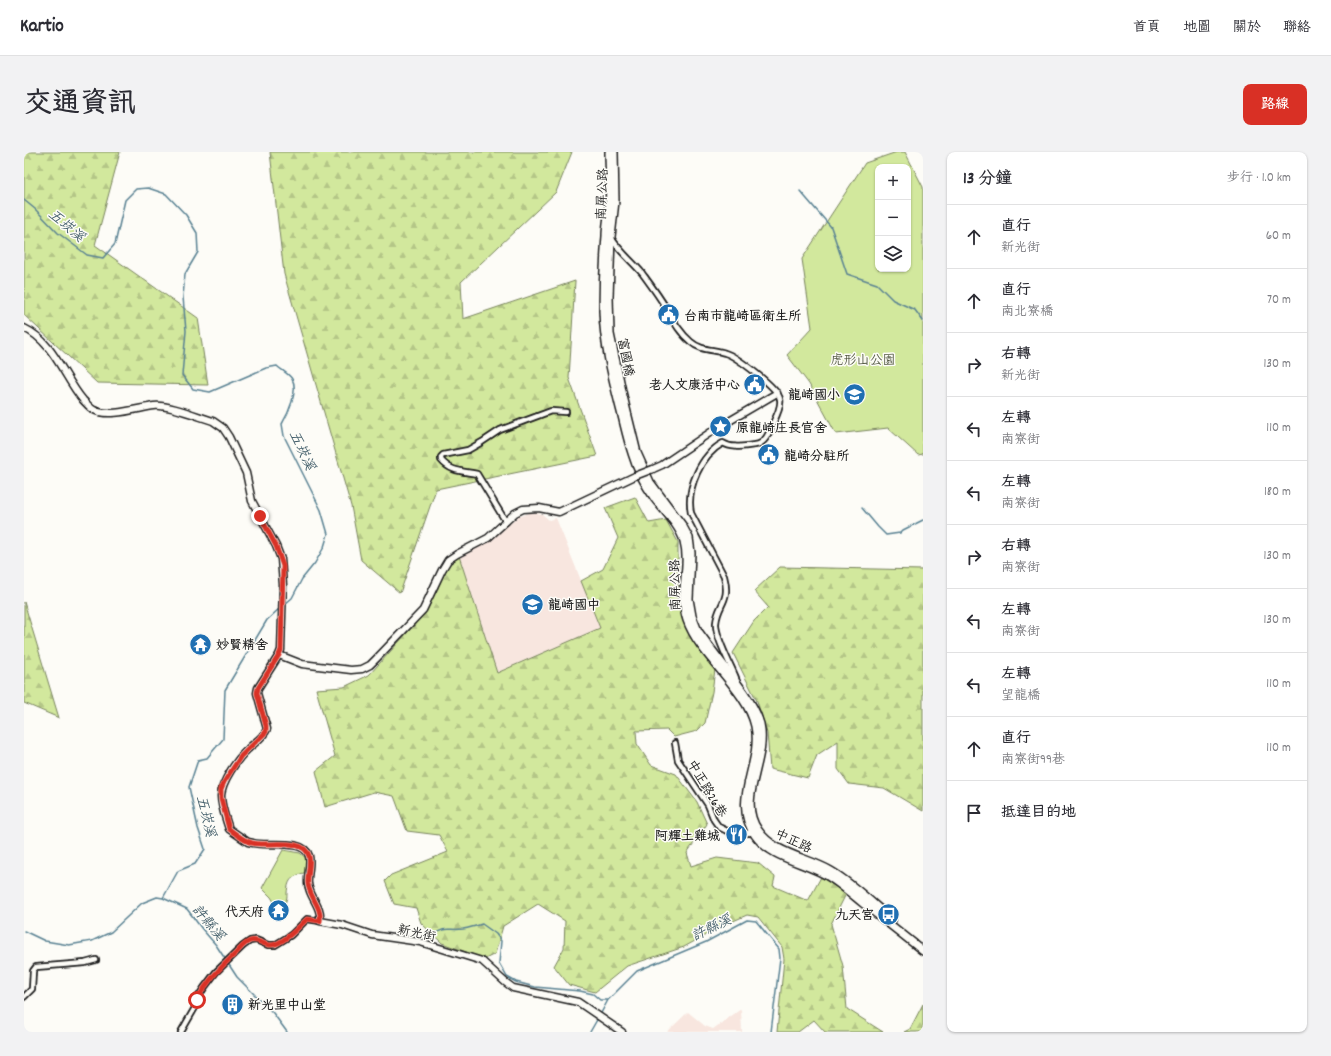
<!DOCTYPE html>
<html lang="zh-TW">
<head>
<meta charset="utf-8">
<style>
	:root { --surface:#fff; --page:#f2f2f3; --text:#2b2b33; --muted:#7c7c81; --line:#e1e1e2; --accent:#d93025 }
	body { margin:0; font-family:Dekko,"LXGW WenKai TC",sans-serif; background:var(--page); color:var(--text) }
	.controls { position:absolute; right:12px; top:12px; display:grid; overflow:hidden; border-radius:8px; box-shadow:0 1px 3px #0004 }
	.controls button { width:36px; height:36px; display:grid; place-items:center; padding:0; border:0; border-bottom:1px solid var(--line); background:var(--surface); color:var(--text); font:20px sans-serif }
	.stop { position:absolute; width:12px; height:12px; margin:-9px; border:3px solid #d93025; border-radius:50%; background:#fff }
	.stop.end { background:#d93025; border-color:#fff; box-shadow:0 1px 4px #0008 }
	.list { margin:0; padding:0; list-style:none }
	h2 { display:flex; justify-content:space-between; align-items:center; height:52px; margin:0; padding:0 16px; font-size:17px }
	h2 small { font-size:13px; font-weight:400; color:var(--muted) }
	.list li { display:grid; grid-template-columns:26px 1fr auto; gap:12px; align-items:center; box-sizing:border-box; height:64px; padding:0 16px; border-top:1px solid var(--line) }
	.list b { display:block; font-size:15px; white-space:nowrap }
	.list p { margin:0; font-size:13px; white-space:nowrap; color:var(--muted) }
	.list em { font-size:13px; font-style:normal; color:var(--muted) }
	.icon { flex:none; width:22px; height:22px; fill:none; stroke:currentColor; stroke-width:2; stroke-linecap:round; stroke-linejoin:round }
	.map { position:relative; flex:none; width:899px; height:880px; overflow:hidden; border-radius:8px }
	header { display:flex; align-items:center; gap:24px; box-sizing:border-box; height:56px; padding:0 20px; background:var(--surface); border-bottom:1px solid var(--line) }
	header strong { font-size:19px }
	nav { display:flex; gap:22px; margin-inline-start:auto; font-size:14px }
	.intro { display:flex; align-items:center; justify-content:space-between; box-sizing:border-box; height:96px; padding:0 24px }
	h1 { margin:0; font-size:28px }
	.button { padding:10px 18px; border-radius:8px; background:var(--accent); color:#fff; font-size:14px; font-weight:700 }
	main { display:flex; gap:24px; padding:0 24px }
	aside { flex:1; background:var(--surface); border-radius:8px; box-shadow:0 1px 3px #0004 }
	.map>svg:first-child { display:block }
</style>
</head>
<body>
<header>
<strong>Kartio</strong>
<nav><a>首頁</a><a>地圖</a><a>關於</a><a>聯絡</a></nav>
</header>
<div class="intro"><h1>交通資訊</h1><a class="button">路線</a></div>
<main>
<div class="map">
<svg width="899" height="880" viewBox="0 0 899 880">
	<defs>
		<pattern id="forest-firs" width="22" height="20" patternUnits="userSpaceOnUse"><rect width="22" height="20" fill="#d2e89d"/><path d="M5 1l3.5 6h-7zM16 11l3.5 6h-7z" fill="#b4c687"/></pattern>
	</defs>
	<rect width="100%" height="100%" fill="#fdfcf7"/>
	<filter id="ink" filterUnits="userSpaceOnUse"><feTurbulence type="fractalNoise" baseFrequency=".025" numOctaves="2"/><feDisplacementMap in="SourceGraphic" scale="8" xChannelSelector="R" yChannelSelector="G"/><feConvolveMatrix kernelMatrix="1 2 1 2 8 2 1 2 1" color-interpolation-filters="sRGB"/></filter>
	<g filter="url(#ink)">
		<path fill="#f8e6df" d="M507,360L518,362L525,368L532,366L576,476L473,521L435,404L460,393L494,365Z
			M717,857L718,880H643L664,860L681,874L689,877Z"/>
		<path fill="url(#forest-firs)" stroke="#77825c" d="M0,0H96L71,93L174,166L184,233L73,231L0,163Z
			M246,0H548L532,40L437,130L439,167L551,129L545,226L573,304L412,337L376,441L337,408L327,354L260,122Z
			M611,345L625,371L642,368L654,390V444L659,468L671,490L691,517L688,540L681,571L673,579L650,585L643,578L612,579L613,592L627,613L652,622L673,650L683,672L663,701L667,714L693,706L734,711L751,725L749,734L784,749L797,725L822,742L807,772L819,814L823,857L859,880H801L790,868L774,880H753L760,807L758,795L734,765L723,763L700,773L660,795L603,814L571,840L545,833L530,814L540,796L541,769L514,752L479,774L471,802L461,807L418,791L397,771L392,756L370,752L361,729L367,723L424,700L415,683L383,679L370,644L350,640L301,655L292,619L311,604L292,537L320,535L345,523L402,460L424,414L435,404L473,521L576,476L557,429L579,417L594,386L581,356Z
			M756,415L899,418V659L860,636L825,632L814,617V589L793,603L784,626L746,617L743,581L733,549L709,501L730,469L744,455L730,439Z
			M0,450L35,566L0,551Z
			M899,852V880H880L886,877Z"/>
		<path fill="#d2e89d" stroke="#77825c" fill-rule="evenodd" d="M873,0H881L899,35V302L894,303L864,276L812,282L785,232L763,203L788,176L778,107L841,11ZM854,15H884V117H854Z
			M259,698L276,701L282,706L283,720C269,724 264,726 263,741C263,745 263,747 261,751L252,753L247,745L238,736Z"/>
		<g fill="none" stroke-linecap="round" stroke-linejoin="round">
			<path stroke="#588192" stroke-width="1.5" d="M776,39L807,75L823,122L853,132L869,148L891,158L899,169
				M0,48L11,57L34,81L63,103L79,106L91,92L101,48L112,37L124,36L142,42L162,63L173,81L174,100L161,122L159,145L162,179L158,223L169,237L186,240L242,216L253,214C257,218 265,222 268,227C275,238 264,262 258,272L260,284L297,358L304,382L300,395L291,411L278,427L268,446L261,452
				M838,356L854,375L862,383L876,381L879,378L899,368
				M139,746L154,719L171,712L181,697L174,676L165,635L174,608L183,606L199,587L201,538L243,468L256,456
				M0,779L21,789L45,793L68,789L87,780L118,751L133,745L139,746L163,757L178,777L192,793L213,825L249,861L263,880
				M407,784C424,773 423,779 439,777C445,776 452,774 458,772L472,782L477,789L475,811L483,825L492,830L511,835L556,839L569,842L576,848H583
				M576,863L584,848L613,819L682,790L723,768L732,769L755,797L756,806L747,880
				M566,880L574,866"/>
			<defs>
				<path id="minor" d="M588,87C597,101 608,109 618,121C626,132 635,144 642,156C649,168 656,181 667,190C677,199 690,197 701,201C712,204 754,236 756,247C758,255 751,267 748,273C745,281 741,292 731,293C720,294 708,297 699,291C677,303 662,336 667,361L700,424C707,450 694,451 692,471C691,485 707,513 712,526
					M482,370L453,322C438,319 427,320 417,308V305L419,303L444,298L458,290L476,278L527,259L542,260
					M651,591L654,608L684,653L690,668L695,675L703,679L725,681L731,679
					M0,845L8,837L9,819L12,815L61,811L72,808
					M157,880L172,854L173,847L180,836L192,820L219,794L226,789L232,788L244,793H251L267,783L283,767L296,769"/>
				<path id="tertiary" d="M0,176C30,190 39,224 59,248C63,252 66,256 70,258C84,266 115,256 130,254C144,252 175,265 189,269L199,276L205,285L222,321L228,349L252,394L257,407L259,433L257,498L255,503L234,536L233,541L243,577C240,585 230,591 224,597C214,606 197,630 197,644C197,655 202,667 205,677L224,690L229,691C243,695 280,686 285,704C287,713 283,723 284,732C286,746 298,755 296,769L318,773L348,783L396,790L458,809L481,830L489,836L554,850L598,880
					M629,317L638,313L690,278L753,241
					M255,503L278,512L327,518L338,517L346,513L352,507L399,458L418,418L424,408L433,402L464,386L491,361L499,357L515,356L535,360L611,324"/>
				<path id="secondary" d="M585,0C585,17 587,34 585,52C585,62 582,73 582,84C580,109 579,134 579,159C580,192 588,224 596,256C600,271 603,286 608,301C613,318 621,333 631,347C641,360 655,373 660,389C667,415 654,442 663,468C676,505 723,537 731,574C739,612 706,648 731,683C748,708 783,710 807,726C819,734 829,743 840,752C860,768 880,783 899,799
					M590,0L591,49L587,85L585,145L586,182L599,244L613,301L626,330L658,373L665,386L667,401L665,447L668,464L674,479C685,494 696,509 707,523C718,538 731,554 736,572C744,608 712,647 734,678C750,702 783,705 807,719C829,732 848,751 868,768"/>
			</defs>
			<use href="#minor" stroke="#1c1c1c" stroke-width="8"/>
			<use href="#tertiary" stroke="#1c1c1c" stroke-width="9"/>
			<use href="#secondary" stroke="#1c1c1c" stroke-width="10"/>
			<use href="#minor" stroke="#fdfcf7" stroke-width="4.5"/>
			<use href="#tertiary" stroke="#fdfcf7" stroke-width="6"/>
			<use href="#secondary" stroke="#fdfcf7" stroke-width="7"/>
			<defs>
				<path id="tertiary-bridge" d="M611,324L629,317"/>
			</defs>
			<use href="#tertiary-bridge" stroke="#1c1c1c" stroke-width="9" stroke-linecap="butt"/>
			<use href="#tertiary-bridge" stroke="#fdfcf7" stroke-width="6"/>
		</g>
	</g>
	<g fill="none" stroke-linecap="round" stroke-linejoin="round" filter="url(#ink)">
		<path stroke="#d93025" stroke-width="5" d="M173,848C183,829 197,815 212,801C216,797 220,791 226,789C233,786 239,793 246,793C257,794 275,775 283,767L296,769C298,755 286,746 284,732C283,723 287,713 285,704C280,685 243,695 228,691C220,689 212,682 205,677L197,646V637L200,630L217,604L242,580V574L233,541L234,536L255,503L257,498L259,414L252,394L236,364"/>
	</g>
	<defs>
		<symbol id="civic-disc" viewBox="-11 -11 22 22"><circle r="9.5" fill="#1f6fb2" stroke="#fdfcf7"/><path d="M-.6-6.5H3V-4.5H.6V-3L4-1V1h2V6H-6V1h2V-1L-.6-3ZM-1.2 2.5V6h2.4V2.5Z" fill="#fff"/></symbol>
		<symbol id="school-disc" viewBox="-11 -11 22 22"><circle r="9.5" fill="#1f6fb2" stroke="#fdfcf7"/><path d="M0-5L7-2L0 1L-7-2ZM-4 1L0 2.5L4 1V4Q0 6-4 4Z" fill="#fff"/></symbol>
		<symbol id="sight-disc" viewBox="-11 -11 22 22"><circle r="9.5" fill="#1f6fb2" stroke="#fdfcf7"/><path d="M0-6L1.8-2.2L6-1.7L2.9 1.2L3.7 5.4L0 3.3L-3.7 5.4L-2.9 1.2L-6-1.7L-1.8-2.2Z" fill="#fff"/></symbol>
		<symbol id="temple-disc" viewBox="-11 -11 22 22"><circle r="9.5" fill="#1f6fb2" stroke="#fdfcf7"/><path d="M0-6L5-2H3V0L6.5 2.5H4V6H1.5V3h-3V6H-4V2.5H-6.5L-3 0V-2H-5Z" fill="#fff"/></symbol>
		<symbol id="restaurant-disc" viewBox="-11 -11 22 22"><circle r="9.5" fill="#1f6fb2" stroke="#fdfcf7"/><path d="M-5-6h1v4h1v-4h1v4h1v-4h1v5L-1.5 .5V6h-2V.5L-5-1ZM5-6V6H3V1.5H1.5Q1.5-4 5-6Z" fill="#fff"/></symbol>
		<symbol id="bus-disc" viewBox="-11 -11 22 22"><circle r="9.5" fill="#1f6fb2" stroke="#fdfcf7"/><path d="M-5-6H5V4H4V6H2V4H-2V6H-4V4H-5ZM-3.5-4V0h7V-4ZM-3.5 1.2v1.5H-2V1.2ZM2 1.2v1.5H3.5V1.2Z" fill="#fff"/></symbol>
		<symbol id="building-disc" viewBox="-11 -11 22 22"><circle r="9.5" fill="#1f6fb2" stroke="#fdfcf7"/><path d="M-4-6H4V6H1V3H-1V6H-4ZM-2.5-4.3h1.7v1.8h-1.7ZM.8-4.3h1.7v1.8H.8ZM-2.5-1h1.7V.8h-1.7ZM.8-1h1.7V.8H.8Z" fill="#fff"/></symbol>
	</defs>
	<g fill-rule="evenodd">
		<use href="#civic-disc" x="632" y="150" width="25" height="25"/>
		<use href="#civic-disc" x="718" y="220" width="25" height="25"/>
		<use href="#school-disc" x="818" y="230" width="25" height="25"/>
		<use href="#sight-disc" x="684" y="262" width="25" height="25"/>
		<use href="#civic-disc" x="732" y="290" width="25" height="25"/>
		<use href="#school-disc" x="496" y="440" width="25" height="25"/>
		<use href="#temple-disc" x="164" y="480" width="25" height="25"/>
		<use href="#restaurant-disc" x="700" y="670" width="25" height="25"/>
		<use href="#temple-disc" x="242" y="746" width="25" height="25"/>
		<use href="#bus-disc" x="852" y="750" width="25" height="25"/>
		<use href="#building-disc" x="196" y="840" width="25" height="25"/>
	</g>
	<g text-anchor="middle" stroke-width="3" stroke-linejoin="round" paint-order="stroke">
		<g font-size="13" fill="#1c1c1c" stroke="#fdfcf7">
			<text transform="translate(577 42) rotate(-88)" y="5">南屏公路</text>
			<text transform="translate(603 205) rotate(79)" y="5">富國橋</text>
			<text transform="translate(650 433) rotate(-91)" y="5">南屏公路</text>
			<text transform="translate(684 636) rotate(59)" y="5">中正路26巷</text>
			<text transform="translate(770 688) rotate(25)" y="5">中正路</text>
			<text transform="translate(393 780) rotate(12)" y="5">新光街</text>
		</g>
		<g font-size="13" font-weight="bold" fill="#1c1c1c" stroke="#fdfcf7" text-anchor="start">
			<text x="660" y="168">台南市龍崎區衛生所</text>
			<text x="716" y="237" text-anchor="end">老人文康活中心</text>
			<text x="816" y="247" text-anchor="end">龍崎國小</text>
			<text x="712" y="280">原龍崎庄長官舍</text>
			<text x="760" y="308">龍崎分駐所</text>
			<text x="524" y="457">龍崎國中</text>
			<text x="192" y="497">妙賢精舍</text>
			<text x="696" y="688" text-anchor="end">阿輝土雞城</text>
			<text x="240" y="764" text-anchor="end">代天府</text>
			<text x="850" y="767" text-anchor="end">九天宮</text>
			<text x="224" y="857">新光里中山堂</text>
		</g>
		<g font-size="13" fill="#535943" stroke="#fdfcf7">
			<text x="839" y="212">虎形山公園</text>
		</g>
		<g font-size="14" font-style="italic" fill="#445f6b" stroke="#fdfcf7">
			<text transform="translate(43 73) rotate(40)" y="5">五崁溪</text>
			<text transform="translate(279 298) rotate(65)" y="5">五崁溪</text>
			<text transform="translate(183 664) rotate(76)" y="5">五崁溪</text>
			<text transform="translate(185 770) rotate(50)" y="5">許縣溪</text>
			<text transform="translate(687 775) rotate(-26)" y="5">許縣溪</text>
		</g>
	</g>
</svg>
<div class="controls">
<button>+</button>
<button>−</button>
<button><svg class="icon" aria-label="layers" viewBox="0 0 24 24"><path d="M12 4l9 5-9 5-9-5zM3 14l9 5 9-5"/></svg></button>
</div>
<div class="stop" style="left:173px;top:848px"></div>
<div class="stop end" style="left:236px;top:364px"></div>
</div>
<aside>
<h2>13 分鐘<small>步行 · 1.0 km</small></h2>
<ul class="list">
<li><svg class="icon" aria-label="ahead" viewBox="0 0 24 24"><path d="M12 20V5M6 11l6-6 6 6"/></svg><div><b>直行</b><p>新光街</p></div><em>60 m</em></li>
<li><svg class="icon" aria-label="ahead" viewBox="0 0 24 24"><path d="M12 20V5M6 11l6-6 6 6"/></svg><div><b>直行</b><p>南北寮橋</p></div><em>70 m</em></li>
<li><svg class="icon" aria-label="right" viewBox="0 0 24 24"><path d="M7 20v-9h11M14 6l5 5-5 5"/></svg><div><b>右轉</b><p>新光街</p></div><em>130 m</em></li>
<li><svg class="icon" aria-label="left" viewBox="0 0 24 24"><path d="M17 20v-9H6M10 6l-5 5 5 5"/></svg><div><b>左轉</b><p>南寮街</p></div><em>110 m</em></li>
<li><svg class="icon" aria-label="left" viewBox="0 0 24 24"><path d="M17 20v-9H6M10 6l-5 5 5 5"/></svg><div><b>左轉</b><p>南寮街</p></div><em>180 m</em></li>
<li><svg class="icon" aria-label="right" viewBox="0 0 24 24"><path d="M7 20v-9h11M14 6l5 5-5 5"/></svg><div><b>右轉</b><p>南寮街</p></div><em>130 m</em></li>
<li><svg class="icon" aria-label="left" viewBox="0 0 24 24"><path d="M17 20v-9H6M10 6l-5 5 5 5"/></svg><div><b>左轉</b><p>南寮街</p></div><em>130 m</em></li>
<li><svg class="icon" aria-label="left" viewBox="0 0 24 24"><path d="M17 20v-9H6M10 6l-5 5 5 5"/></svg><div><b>左轉</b><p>望龍橋</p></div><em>110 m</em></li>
<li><svg class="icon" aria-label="ahead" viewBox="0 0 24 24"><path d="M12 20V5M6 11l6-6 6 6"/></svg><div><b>直行</b><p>南寮街99巷</p></div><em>110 m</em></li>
<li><svg class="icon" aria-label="arrive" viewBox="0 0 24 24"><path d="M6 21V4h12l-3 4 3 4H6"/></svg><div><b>抵達目的地</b></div></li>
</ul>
</aside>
</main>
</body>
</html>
